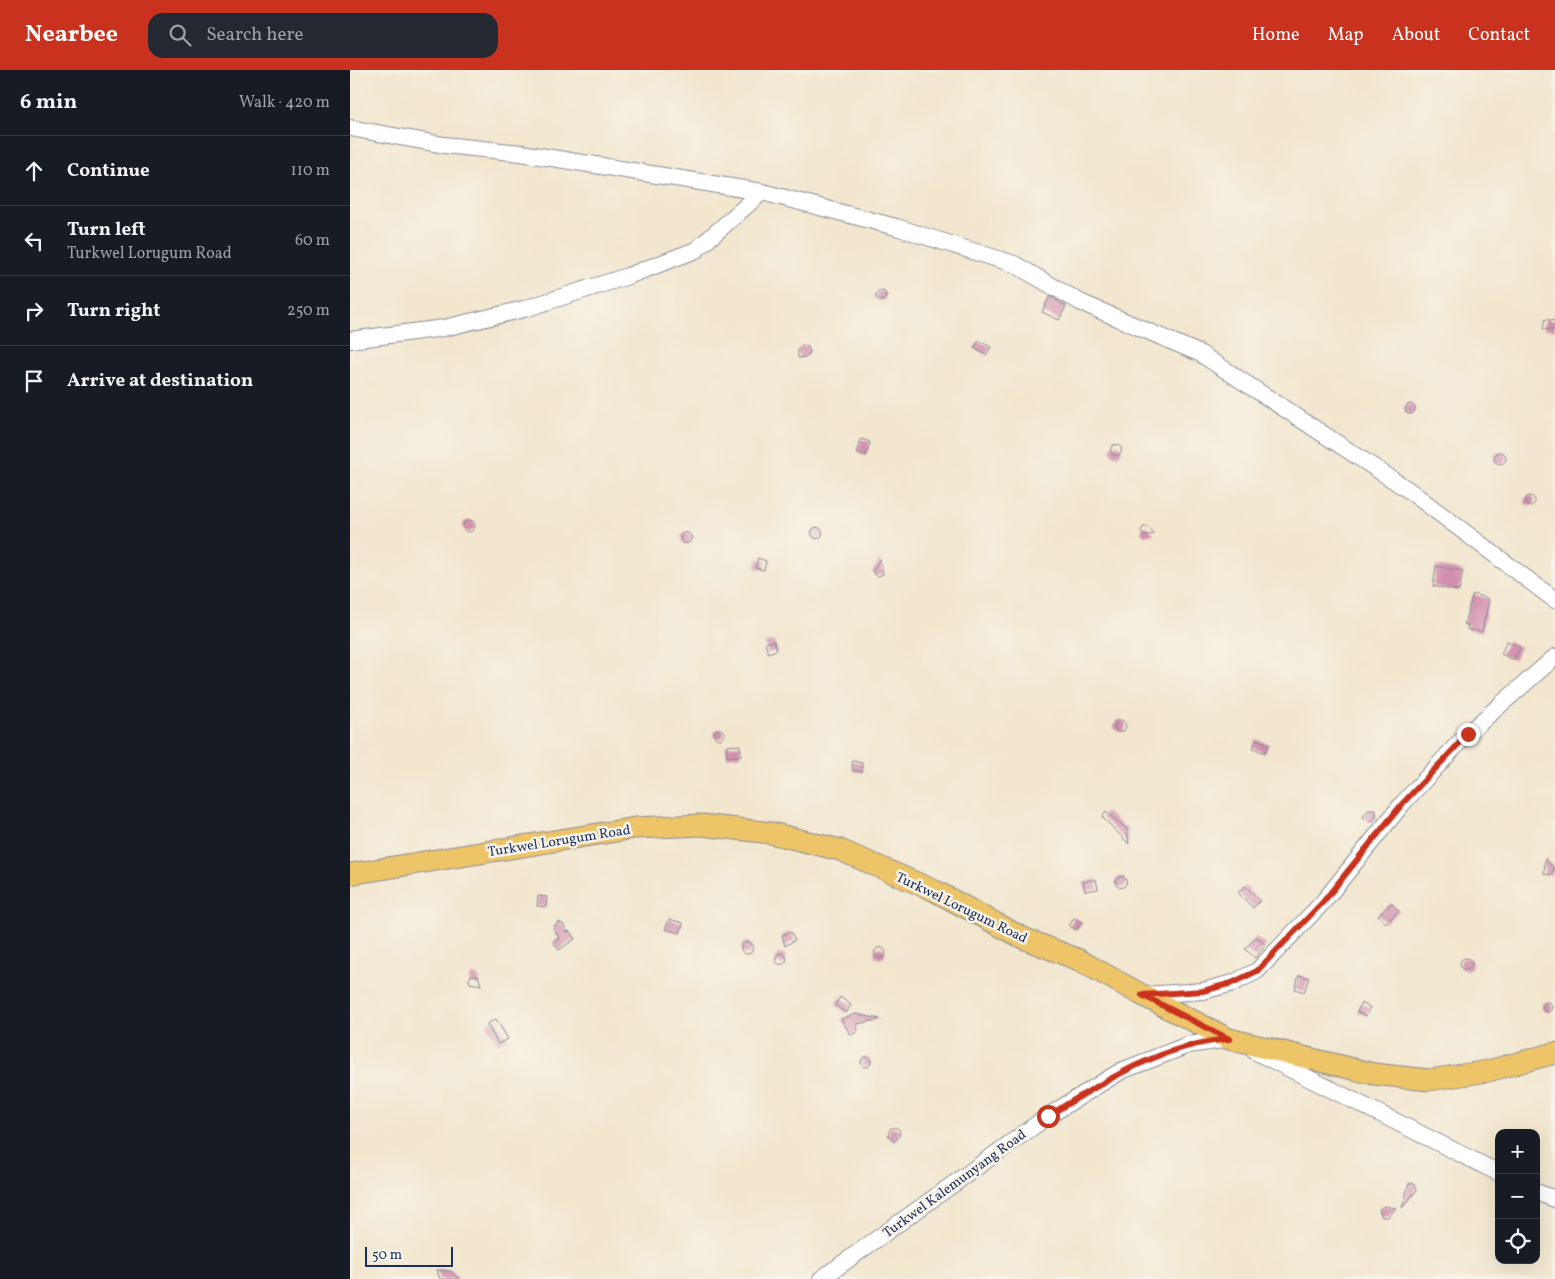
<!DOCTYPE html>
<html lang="en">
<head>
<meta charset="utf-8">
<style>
	:root { --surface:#171b24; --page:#242831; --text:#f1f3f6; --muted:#9ea1a6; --line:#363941; --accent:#c8321e }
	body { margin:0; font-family:Vollkorn,serif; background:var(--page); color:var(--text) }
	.controls { position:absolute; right:15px; bottom:15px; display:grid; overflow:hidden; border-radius:10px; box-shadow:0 5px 20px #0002 }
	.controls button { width:45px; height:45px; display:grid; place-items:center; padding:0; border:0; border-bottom:1px solid var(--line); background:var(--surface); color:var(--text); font:25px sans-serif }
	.scale { position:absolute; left:15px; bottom:12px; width:88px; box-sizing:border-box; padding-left:5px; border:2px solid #1b2f5e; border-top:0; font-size:14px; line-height:18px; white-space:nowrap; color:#1b2f5e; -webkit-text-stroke:4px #f7f3e8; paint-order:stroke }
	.stop { position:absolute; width:15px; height:15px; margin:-11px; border:4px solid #c8321e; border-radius:50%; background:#fff }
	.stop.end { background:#c8321e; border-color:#fff; box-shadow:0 1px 5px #0008 }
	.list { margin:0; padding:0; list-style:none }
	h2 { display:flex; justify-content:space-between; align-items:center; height:65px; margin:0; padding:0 20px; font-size:21px }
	h2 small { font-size:16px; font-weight:400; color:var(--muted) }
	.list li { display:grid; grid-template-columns:32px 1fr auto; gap:15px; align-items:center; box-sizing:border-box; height:70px; padding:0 20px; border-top:1px solid var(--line) }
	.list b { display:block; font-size:19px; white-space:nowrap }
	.list p { margin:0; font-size:16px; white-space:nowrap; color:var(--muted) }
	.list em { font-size:16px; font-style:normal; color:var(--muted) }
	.icon { flex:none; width:28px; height:28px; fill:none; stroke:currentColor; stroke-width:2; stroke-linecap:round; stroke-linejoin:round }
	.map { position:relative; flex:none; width:1205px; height:1209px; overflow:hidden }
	header { display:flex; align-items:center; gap:30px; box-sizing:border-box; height:70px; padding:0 25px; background:var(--accent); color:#fff }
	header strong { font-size:24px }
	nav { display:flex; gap:28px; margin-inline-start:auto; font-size:18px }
	.search { width:350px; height:45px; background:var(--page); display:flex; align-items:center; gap:12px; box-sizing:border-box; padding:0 18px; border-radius:15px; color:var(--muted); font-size:19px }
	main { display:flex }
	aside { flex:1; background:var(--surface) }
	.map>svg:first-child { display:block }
</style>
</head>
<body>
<header>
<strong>Nearbee</strong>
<div class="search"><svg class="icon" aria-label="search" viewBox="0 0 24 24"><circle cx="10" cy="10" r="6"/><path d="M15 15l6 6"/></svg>Search here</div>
<nav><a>Home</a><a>Map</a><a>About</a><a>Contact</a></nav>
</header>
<main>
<aside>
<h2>6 min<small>Walk · 420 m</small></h2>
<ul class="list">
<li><svg class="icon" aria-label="ahead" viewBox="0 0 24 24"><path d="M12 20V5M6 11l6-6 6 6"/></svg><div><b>Continue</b></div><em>110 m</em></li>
<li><svg class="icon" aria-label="left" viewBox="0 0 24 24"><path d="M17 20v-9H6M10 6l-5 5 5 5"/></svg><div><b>Turn left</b><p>Turkwel Lorugum Road</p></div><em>60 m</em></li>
<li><svg class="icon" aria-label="right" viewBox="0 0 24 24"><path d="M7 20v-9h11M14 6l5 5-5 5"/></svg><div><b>Turn right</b></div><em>250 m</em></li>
<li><svg class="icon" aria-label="arrive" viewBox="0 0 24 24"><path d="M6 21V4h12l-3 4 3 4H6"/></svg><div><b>Arrive at destination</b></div></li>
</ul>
</aside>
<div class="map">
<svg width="1205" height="1209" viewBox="0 0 1205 1209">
	<rect width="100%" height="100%" fill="#f7f3e8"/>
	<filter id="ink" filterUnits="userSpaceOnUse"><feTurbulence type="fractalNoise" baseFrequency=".02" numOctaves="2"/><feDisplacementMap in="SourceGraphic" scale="10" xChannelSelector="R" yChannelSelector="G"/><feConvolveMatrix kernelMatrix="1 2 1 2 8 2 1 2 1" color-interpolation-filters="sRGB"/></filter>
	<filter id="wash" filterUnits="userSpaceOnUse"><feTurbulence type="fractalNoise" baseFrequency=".0096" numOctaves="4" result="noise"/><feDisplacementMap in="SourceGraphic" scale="20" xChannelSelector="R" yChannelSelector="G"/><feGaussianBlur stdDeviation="1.12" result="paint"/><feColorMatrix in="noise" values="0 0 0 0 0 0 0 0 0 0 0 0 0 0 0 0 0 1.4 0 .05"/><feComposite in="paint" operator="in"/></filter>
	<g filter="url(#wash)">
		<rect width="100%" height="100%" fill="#f2e6ce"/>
		<g id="blocks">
			<path fill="#d28fae" d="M526 226a5 5 0 1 1 10 0a5 5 0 1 1-10 0Z
				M700,226L716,236L709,250L692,242Z
				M1195,249L1205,251V260L1193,259Z
				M629,271L641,277L636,285L624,278Z
				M452,275L458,277L460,282L456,287L448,288V280Z
				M1055 339a5 5 0 1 1 10 0a5 5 0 1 1-10 0Z
				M511,369L520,372L516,386L507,383Z
				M760.5 380a5.5 5.5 0 1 1 11 0a5.5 5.5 0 1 1-11 0Z
				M1144 388a6 6 0 1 1 12 0a6 6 0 1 1-12 0Z
				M1175 431a5 5 0 1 1 10 0a5 5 0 1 1-10 0Z
				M113 456a6 6 0 1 1 12 0a6 6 0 1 1-12 0Z
				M793,457H798L804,464L794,466L791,462Z
				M461.5 463a5.5 5.5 0 1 1 11 0a5.5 5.5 0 1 1-11 0Z
				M330.5 468a5.5 5.5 0 1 1 11 0a5.5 5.5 0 1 1-11 0Z
				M408,488L416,491L414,500L405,498Z
				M530,489L533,504L528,506L522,502Z
				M1086,496L1113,501L1109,521L1083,516Z
				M1123,524L1139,529L1132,562L1117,559L1118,555L1114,554Z
				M424,571L427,580L418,583L415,573Z
				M1157,571L1170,577L1164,590L1151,584Z
				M764 656a6 6 0 1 1 12 0a6 6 0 1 1-12 0Z
				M364 664a5 5 0 1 1 10 0a5 5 0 1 1-10 0Z
				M906,669L919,674L915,683L903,678Z
				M390,675L391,685L377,687L376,676Z
				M502,691L512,693V702L503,701Z
				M1018,740H1026V748L1021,752L1013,747Z
				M756,742L777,759L779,774L752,747Z
				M1195,789L1204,798L1202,805L1194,804Z
				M765.5 812a5.5 5.5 0 1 1 11 0a5.5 5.5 0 1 1-11 0Z
				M746,809L748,819L735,821L733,812Z
				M895,816L910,831L903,838L888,823Z
				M188,826L197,827L196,837L187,836Z
				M1041,833L1049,841L1036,853L1028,845Z
				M724,848L732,852L727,860L719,856Z
				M319,849L333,853L330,863L315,859Z
				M208,852L213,854L217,862L219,861L225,869L209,880L203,872L209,868L203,858Z
				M441,862L445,870L435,876L432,865Z
				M906,867L916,875L905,888L895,879Z
				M391 878a6 6 0 1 1 12 0a6 6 0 1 1-12 0Z
				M524.5 883a5.5 5.5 0 1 1 11 0a5.5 5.5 0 1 1-11 0Z
				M425.5 889a5.5 5.5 0 1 1 11 0a5.5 5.5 0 1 1-11 0Z
				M1110 894a6 6 0 1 1 12 0a6 6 0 1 1-12 0Z
				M121,905L128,906L131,915L120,913L119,910Z
				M949,905L959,908L954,922L945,919Z
				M490,927L501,935L496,943L485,935Z
				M1192 937a5 5 0 1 1 10 0a5 5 0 1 1-10 0Z
				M1011,933L1020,937L1016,946L1007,942Z
				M506,944L530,949L507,954V962L501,965L491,949Z
				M146,949L158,969L148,974L137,954Z
				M511 992a5 5 0 1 1 10 0a5 5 0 1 1-10 0Z
				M541,1058H547L550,1061L549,1067L544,1072L538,1065Z
				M1059,1113H1065L1067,1120L1052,1138Z
				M1034,1136L1046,1138L1038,1147H1032L1029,1139Z
				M87,1200L101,1201L109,1209H90Z"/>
		</g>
	</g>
	<g filter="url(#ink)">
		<use href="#blocks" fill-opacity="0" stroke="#868a96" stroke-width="1"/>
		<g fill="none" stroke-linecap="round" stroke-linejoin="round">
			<defs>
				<path id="minor" d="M0,58L94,75L171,83L412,122L546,157L664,194L730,232L851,284L1057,419L1205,530
					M0,270L94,258L174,239L278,206L346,180L412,122
					M794,925L853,921L883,913L907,901L973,832L1053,733L1117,664L1205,587
					M904,981L1149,1103
					M1186,1122L1205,1129
					M471,1209L698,1046L771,1001L838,975L880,969"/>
				<path id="major" d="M0,804L285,758L352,755L421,763L490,780L585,821L673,868L729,890L792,925L879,969L1024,1004L1079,1010L1138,1001L1205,983"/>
			</defs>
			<use href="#minor" stroke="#868a96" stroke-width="18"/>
			<use href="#major" stroke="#868a96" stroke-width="23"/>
			<use href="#minor" stroke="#fff" stroke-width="16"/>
			<use href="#major" stroke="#eec469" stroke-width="21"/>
		</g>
	</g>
	<g fill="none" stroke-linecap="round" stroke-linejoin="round" filter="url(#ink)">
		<path stroke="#c8321e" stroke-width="6" d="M698,1046C755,1011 810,975 879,969L792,925L853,921L882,913L907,901L973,832L1053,733L1118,664"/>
	</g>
	<g text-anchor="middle" stroke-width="5" stroke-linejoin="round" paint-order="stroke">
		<g font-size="14" fill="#1b2f5e" stroke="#f7f3e8">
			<text transform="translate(209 770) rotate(-9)" y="5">Turkwel Lorugum Road</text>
			<text transform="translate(612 837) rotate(26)" y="5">Turkwel Lorugum Road</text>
			<text transform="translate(604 1113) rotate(-36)" y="5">Turkwel Kalemunyang Road</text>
		</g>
	</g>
</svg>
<div class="controls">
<button>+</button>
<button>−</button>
<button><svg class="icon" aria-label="locate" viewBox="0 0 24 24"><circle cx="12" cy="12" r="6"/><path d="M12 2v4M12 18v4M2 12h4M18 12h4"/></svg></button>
</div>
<div class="scale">50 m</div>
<div class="stop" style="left:698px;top:1046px"></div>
<div class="stop end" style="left:1118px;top:664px"></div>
</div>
</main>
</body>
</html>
